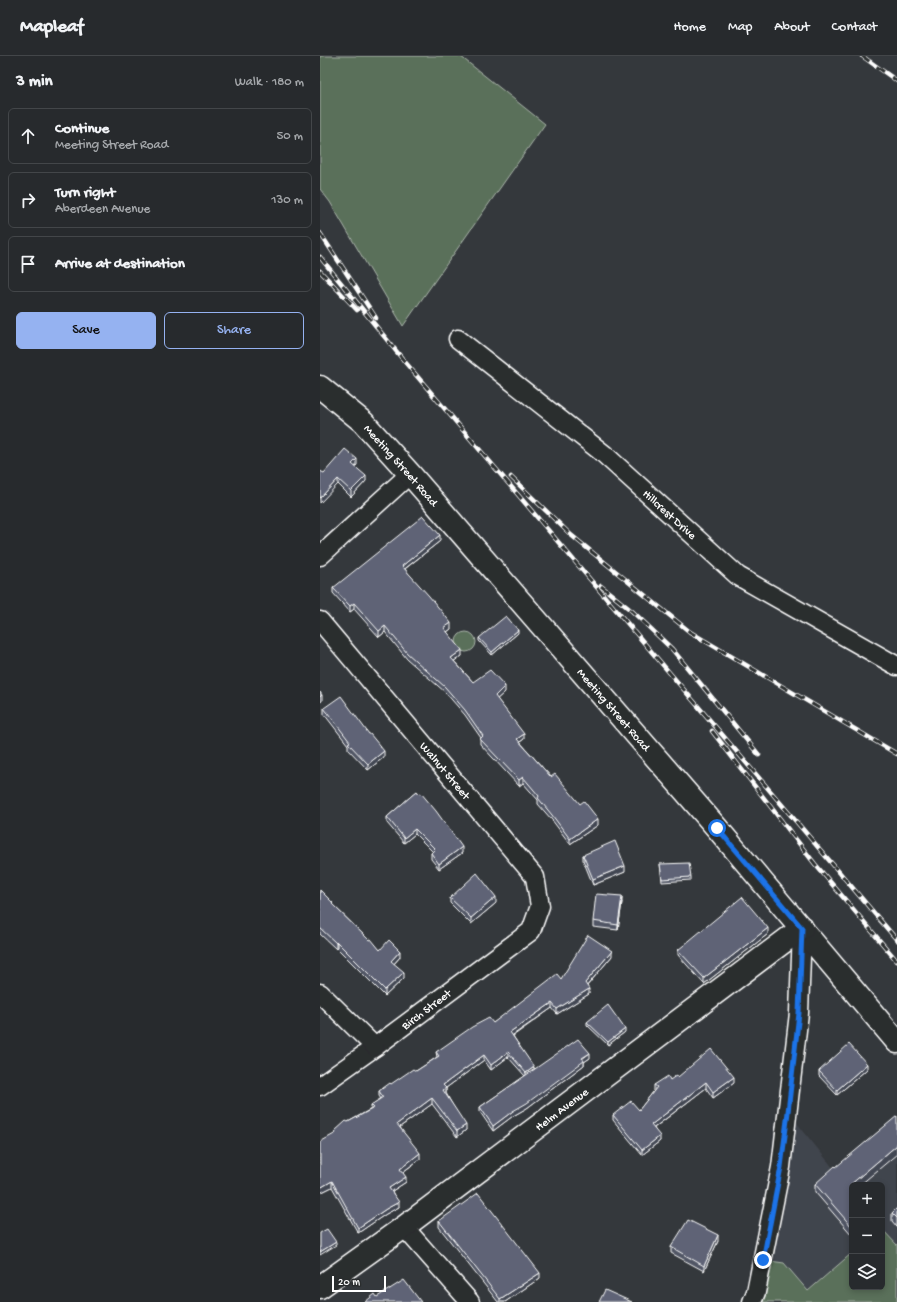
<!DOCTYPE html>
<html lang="en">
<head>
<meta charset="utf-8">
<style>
	:root { --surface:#272a2d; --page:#2f3235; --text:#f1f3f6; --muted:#a4a7aa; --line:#434649; --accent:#95b2f1 }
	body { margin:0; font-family:"Gochi Hand",sans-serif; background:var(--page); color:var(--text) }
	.controls { position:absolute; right:12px; bottom:12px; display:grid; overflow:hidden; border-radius:6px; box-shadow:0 2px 6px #0003 }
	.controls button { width:36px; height:36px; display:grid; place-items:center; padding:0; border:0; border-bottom:1px solid var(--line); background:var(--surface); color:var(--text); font:20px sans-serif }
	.scale { position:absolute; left:12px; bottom:10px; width:54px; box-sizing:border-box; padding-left:4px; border:2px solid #fff; border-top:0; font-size:11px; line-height:14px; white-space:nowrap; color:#fff; -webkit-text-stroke:3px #2a2d2e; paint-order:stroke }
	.stop { position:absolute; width:12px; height:12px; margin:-9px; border:3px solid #1a73e8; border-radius:50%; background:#fff }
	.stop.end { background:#1a73e8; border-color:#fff; box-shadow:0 1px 4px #0008 }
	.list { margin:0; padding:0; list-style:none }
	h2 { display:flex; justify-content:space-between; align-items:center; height:52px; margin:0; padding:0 16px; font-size:17px }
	h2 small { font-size:13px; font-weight:400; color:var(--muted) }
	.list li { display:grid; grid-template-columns:26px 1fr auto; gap:12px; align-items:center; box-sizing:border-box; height:56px; margin:0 8px 8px; padding:0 8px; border:1px solid var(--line); border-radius:6px }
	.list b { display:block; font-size:15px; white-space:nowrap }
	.list p { margin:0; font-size:13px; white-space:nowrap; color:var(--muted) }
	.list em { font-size:13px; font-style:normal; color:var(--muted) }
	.actions { display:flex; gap:8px; padding:12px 16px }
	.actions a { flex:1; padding:9px 0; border:1px solid var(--accent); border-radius:6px; text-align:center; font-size:14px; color:var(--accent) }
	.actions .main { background:var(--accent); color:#111 }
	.icon { flex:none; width:22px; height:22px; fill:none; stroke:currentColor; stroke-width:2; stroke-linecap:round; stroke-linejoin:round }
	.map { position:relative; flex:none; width:577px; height:1246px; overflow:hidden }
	header { display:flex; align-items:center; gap:24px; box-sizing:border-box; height:56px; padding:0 20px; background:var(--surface); border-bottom:1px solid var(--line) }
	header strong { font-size:19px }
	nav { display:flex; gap:22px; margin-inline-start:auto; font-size:14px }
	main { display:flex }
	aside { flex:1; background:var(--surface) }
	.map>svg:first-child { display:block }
</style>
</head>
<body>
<header>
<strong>Mapleaf</strong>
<nav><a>Home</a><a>Map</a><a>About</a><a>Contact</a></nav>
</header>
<main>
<aside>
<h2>3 min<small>Walk · 180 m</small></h2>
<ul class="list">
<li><svg class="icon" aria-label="ahead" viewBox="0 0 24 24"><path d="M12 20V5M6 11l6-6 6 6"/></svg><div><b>Continue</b><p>Meeting Street Road</p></div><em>50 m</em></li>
<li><svg class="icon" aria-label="right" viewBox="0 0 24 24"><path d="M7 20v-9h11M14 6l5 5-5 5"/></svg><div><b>Turn right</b><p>Aberdeen Avenue</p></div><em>130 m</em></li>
<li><svg class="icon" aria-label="arrive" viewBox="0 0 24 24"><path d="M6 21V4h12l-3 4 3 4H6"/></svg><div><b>Arrive at destination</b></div></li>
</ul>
<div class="actions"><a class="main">Save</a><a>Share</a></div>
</aside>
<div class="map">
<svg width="577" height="1246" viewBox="0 0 577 1246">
	<rect width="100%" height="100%" fill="#34383c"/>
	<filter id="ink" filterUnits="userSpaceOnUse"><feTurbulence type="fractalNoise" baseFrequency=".025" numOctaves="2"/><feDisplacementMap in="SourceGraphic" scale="8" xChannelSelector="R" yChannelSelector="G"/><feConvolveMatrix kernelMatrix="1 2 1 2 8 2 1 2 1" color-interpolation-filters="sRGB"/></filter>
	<g filter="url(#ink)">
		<path fill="#41454d" d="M468,1056L514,1113L577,1059V1189L562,1173V1129H532V1197L488,1235L464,1207L443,1204Z"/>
		<path fill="#5a6f5a" stroke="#acb7ac" d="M0,0H140L225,68L83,270L10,146L0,133Z
			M136 586a10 10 0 1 1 20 0a10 10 0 1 1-20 0Z
			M562,1173L577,1189V1246H432L443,1204L464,1207L488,1235L532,1197V1231H562Z"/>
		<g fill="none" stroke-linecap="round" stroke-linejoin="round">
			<defs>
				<g id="street">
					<path id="s1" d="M138,283L284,398L418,520L577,610"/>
					<path d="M0,500L90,418"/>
					<path id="s2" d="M0,565L215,821L220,850L211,875L55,991L0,1030"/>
					<path d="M0,937L55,991"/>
					<path d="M84,1171L150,1246"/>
					<path d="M432,1246L436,1236L461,1111L479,957L482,872"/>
				</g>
				<g id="secondary">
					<path id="s3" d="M0,331L43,366L90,418L397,772L577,986"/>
					<path id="s4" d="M0,1231L84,1171L482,872"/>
				</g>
			</defs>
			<use href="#street" stroke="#fff" stroke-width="21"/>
			<use href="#secondary" stroke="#fff" stroke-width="25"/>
			<use href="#street" stroke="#2a2d2e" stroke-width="18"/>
			<use href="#secondary" stroke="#2a2d2e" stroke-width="22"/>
			<defs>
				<path id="rail" d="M542,0L577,25
					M0,177L56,262
					M0,201L85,306L577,884
					M0,215L37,254
					M191,421L251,479L370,576L577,698
					M281,530L312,555L352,593L439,699
					M392,675L495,808L577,905"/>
			</defs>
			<use href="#rail" stroke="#fff" stroke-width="4.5"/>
			<use href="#rail" stroke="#2a2d2e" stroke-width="3" stroke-dasharray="9" stroke-linecap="butt"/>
		</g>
		<path fill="#515665" stroke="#fff" d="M37,409L35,411L46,425L31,441L18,428L4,417Z
			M120,485L85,513L131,573L127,576L142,600L134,605L153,626L185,636L177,643L204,683L200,686L231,721L260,748L278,769L250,788L232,764L218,748V744L203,727L199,730L160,688V683L161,682L145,659L125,636L87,603L65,576L59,581L34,553L30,556L13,537V532Z
			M198,577L172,599L159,585V582Z
			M4,652L49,678L64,701L48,714L28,693V689L4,658Z
			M97,735L142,797L119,813L111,803V797L113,796L95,778L84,787L67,767V761Z
			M263,799L305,816L273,829L263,804Z
			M340,808L371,821V824L342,826Z
			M0,834L13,849L49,884L60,894L80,901L74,908L84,922L65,940L17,892L16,893L0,878Z
			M130,842L176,847L151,868L130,847Z
			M302,846L298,874L273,871V865Z
			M448,878L384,928L358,899V894Z
			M292,900L267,930L269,938L237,958L232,952L193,980L214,1013L270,1002L264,1006V1009L207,1052L193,1060L173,1075L160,1056V1051L205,1020L188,1001L171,1014L164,1004L126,1032V1037L146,1074L137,1081L112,1048L80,1071L100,1103L83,1116L86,1126L72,1135L79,1151L66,1158L38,1177L12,1131L0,1137L15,1077V1075L28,1066L51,1053V1049L61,1043L59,1040V1035L96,1015L117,1001L116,996L173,967L241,923Z
			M267,966L305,976L288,989L267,969Z
			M547,1013L517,1039L499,1020V1015Z
			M358,1021L414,1027L393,1042L386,1032L334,1072L340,1085L322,1099L293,1064V1059L319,1054L334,1035V1029L350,1024Z
			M495,1128L532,1129V1179L495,1136Z
			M577,1152V1171L572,1165V1157Z
			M119,1165L220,1222L185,1246H178L119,1171Z
			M398,1185L384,1215L351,1197V1191Z"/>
		<path fill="#424653" stroke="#fff" d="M37,403V409L32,413V408Z
			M46,420V425L31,441V435Z
			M18,423V428L0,447V442Z
			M120,479V485L82,515V510Z
			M34,547V553L30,556V550Z
			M131,567V573L124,578V572Z
			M65,570V576L59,581V575Z
			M198,574V577L172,599V596Z
			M142,594V600L131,607V602Z
			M185,630V636L175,645V640Z
			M2,639V645L0,646V641Z
			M204,678V683L197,688V683Z
			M64,695V701L48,714V708Z
			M203,721V727L199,730V724Z
			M278,763V769L250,788V783Z
			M95,773V778L84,787V782Z
			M142,791V797L119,813V808Z
			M305,810V816L273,829V823Z
			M302,840V846L298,874V869Z
			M176,841V847L151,868V862Z
			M448,872V878L384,928V922Z
			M17,886V892L16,893V887Z
			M80,895V901L71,911V905Z
			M292,895V900L265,932V927Z
			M84,916V922L65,940V934Z
			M269,933V938L237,958V953Z
			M232,947V952L190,981V976Z
			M305,973V976L288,989V986Z
			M188,996V1001L171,1014V1009Z
			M270,997V1002L264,1006V1009L207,1052L193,1060L173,1075V1070Z
			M164,999V1004L126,1032V1037L123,1039V1029Z
			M547,1008V1013L517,1039V1034Z
			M214,1011V1016L206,1022V1017Z
			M414,1021V1027L393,1042V1036Z
			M386,1026V1032L331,1074V1069Z
			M112,1042V1048L77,1073V1068Z
			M146,1069V1074L137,1081V1075Z
			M340,1080V1085L322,1099V1094Z
			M577,1089V1098L540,1129H532V1135L530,1129Z
			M100,1097V1103L80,1118V1113Z
			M86,1121V1126L69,1137V1132Z
			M12,1125V1131L0,1137V1132Z
			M79,1146V1151L66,1158L38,1177V1172L66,1153Z
			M398,1179V1185L384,1215V1210Z
			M16,1186V1189L0,1199V1196Z
			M220,1217V1222L185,1246H180V1243Z"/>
		<path fill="#5e6476" stroke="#fff" d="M25,393L37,403L32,408L46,420L31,435L18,423L0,442V415L4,417Z
			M103,460L120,479L82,510L109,540L131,567L124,572L142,594L131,602L153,626L170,614L185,630L175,640L204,678L197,683L231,721L235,718L260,748L264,745L278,763L250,783L232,759L218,742L219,740L203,721L199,724L160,683L163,680L145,654L125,631L87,597L65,570L59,575L34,547L30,550L13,532Z
			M186,560L198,574L172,596L159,582Z
			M0,636L2,639L0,641Z
			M21,640L49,678H50L64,695L48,708L28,687L30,686L4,652Z
			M97,735L99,738L101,737L116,755L142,791L119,808L111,797L115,793L95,773L84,782L67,761Z
			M295,785L305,810L273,823L263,799Z
			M369,807L371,821L342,823L340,808Z
			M157,817L176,841L151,862L130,842Z
			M0,834L13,847L12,848L49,884L51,883L60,894L69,884L80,895L71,905L84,916L65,934L17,886L16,887L0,872Z
			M276,838L302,840L298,869L273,865Z
			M422,841L448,872L384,922L358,894Z
			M268,879L292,895L265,927L269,933L237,953L232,947L190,976L214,1011L206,1017L188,996L171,1009L164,999L123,1029L126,1032L123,1034L146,1069L137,1075L112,1042L77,1068L100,1097L80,1113L86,1121L69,1132L79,1146L66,1153L38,1172L12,1125L0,1132V1086L16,1077L15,1075L26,1065L28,1066L54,1052L51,1049L63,1041L59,1035L70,1027L71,1028L93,1013L96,1015L119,1000L116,996L152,971L169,962L173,967L237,918L241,923Z
			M288,949L305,973L288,986L267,966Z
			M258,983L270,997L262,1002L264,1005L207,1047L193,1055L173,1070L160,1051Z
			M529,988L547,1008L517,1034L499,1015Z
			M391,993L414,1021L393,1036L386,1026L331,1069L340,1080L322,1094L293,1059L311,1045L319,1054L337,1031L334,1029L348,1020L350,1024L357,1019L358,1021Z
			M577,1060V1089L530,1129L532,1131V1171L495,1128L515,1110L516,1111Z
			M158,1137L220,1217L180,1243L119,1165Z
			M577,1152V1162L572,1157Z
			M368,1164L398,1179L384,1210L351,1191Z
			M7,1173L16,1186L0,1196V1177Z
			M84,1224L101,1246H45L55,1238L57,1241Z
			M285,1234L312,1246H279Z"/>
	</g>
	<g fill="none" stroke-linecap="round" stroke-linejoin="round" filter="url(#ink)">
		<path stroke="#1a73e8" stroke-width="5" d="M397,772L482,872L479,957L468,1056L461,1111L443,1204"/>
	</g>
	<g text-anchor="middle" stroke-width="3" stroke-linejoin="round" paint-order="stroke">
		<g font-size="12" fill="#fff" stroke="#2a2d2e">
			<text dy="4" stroke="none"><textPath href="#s3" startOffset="113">Meeting Street Road</textPath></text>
			<text dy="4" stroke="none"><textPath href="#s1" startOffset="275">Hillcrest Drive</textPath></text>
			<text dy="4" stroke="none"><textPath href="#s3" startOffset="437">Meeting Street Road</textPath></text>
			<text dy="4" stroke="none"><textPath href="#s2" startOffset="195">Walnut Street</textPath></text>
			<text transform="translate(106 953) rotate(-37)" y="4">Birch Street</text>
			<text dy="4" stroke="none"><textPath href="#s4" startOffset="300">Helm Avenue</textPath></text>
		</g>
	</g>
</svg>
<div class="controls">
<button>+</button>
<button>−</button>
<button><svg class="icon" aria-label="layers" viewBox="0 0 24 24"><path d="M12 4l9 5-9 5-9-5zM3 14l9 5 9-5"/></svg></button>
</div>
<div class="scale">20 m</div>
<div class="stop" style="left:397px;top:772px"></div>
<div class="stop end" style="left:443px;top:1204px"></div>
</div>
</main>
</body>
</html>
